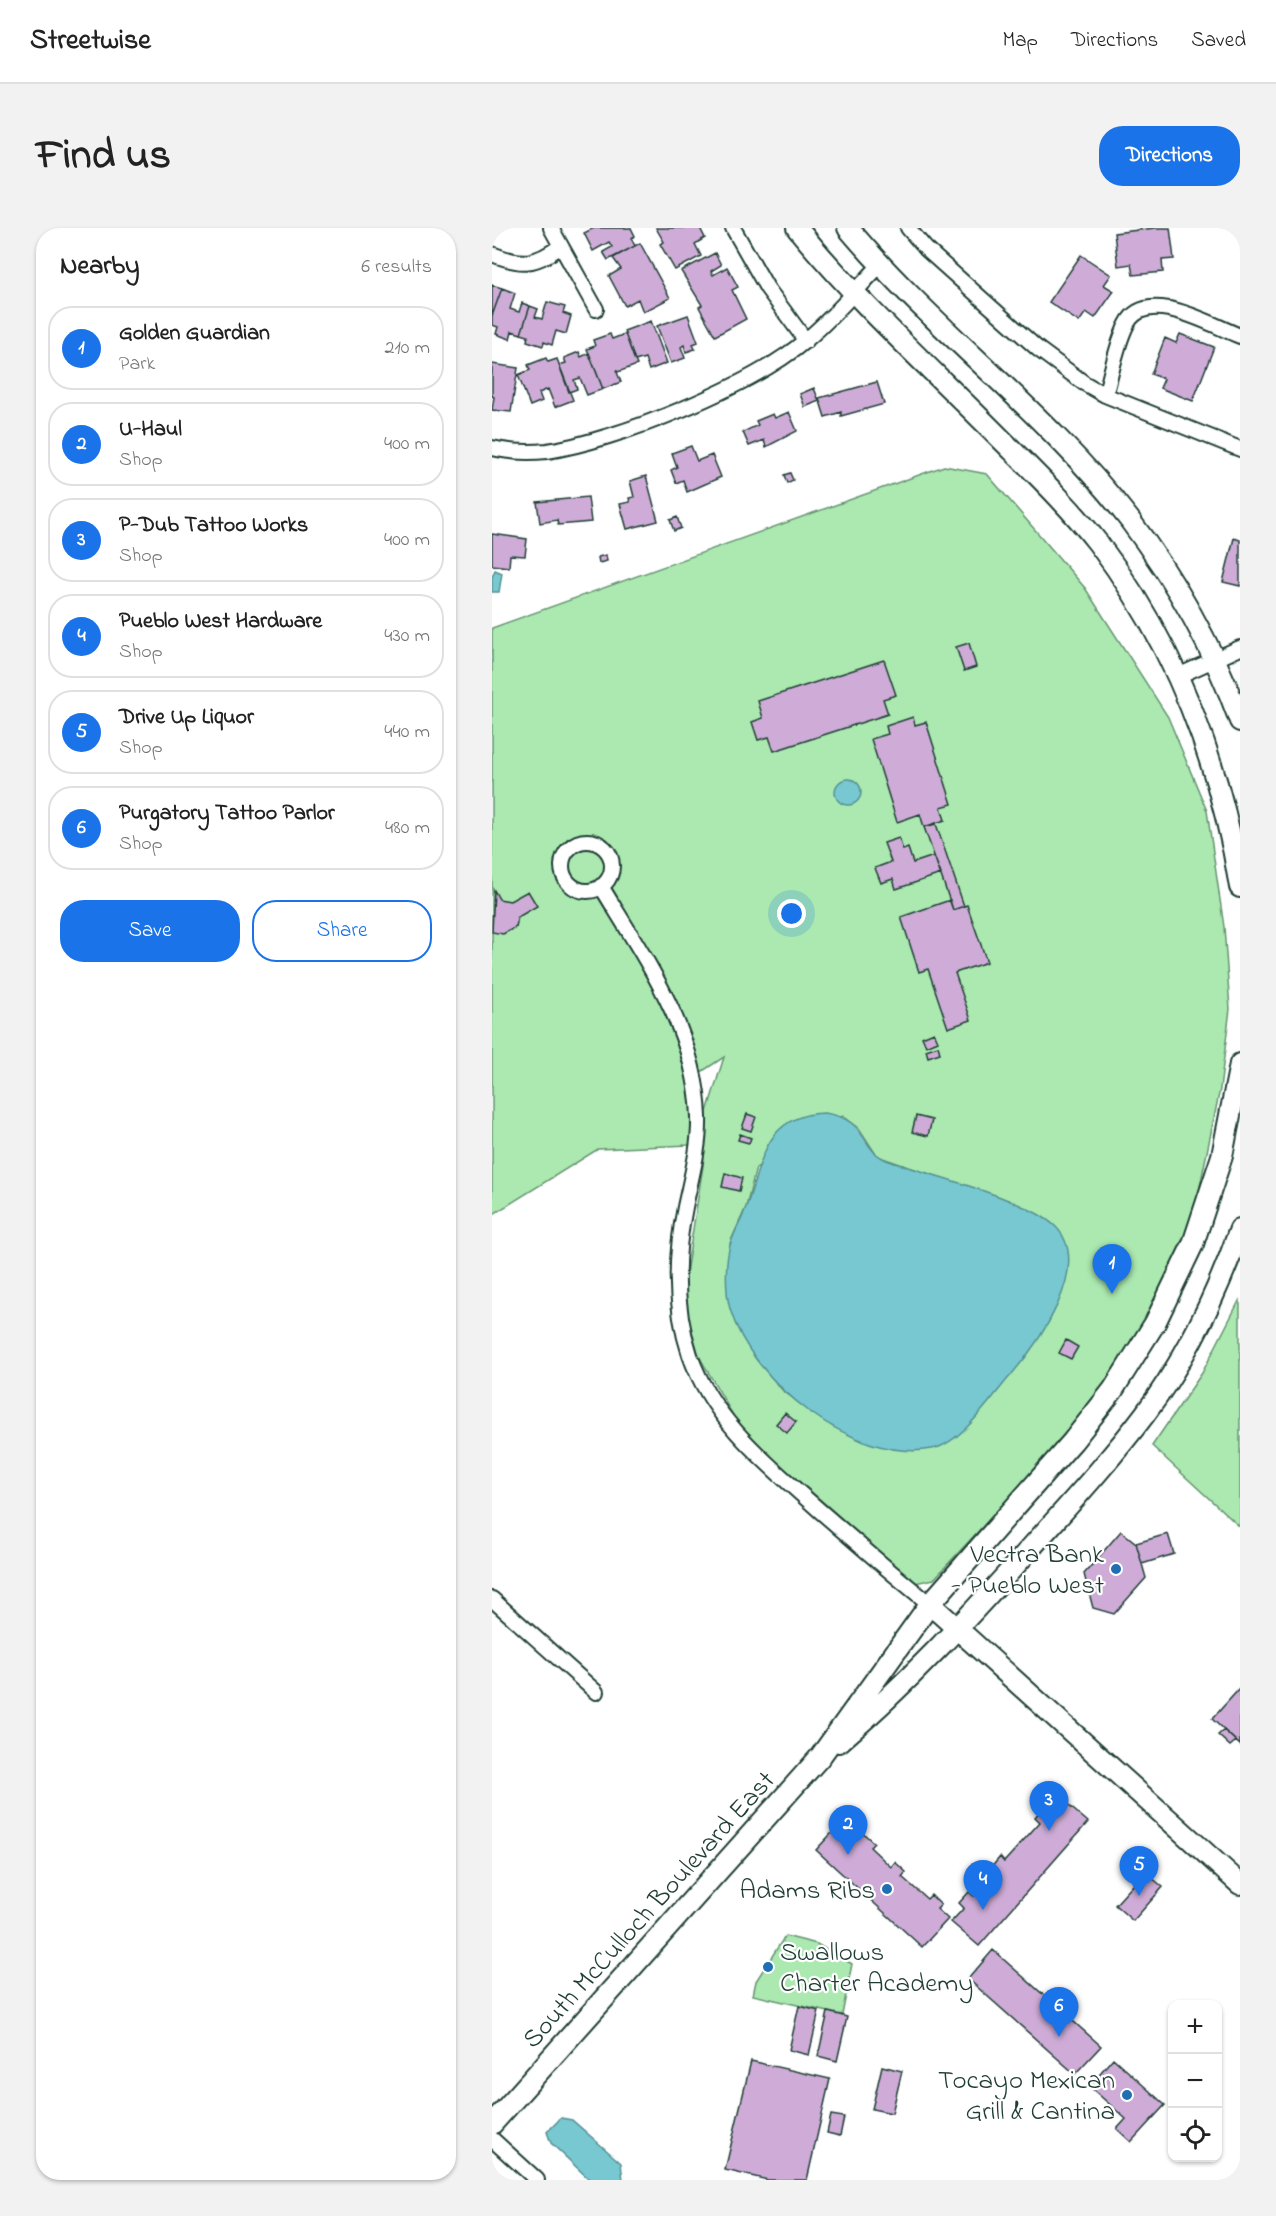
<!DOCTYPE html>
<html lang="en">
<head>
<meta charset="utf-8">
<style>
	:root { --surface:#fff; --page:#f2f2f2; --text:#222; --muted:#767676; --line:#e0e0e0; --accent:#1a73e8 }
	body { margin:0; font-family:"Indie Flower",sans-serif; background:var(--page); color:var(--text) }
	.controls { position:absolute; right:18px; bottom:18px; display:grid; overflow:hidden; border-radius:12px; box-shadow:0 2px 4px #0004 }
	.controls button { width:54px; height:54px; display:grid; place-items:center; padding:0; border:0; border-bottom:2px solid var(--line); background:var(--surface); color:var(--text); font:30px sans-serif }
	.you { position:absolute; left:300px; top:686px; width:21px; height:21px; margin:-15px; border:4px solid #fff; border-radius:50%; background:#1a73e8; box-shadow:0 0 0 9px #1a73e833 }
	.badge { display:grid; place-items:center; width:39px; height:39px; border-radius:50%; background:var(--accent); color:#fff; font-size:20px; font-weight:700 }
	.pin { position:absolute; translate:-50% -50px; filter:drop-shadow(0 2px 3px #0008) }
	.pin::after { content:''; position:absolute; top:32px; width:21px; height:18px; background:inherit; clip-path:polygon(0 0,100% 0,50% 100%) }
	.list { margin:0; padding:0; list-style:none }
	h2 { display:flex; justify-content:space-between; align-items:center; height:78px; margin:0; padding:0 24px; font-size:26px }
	h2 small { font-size:20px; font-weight:400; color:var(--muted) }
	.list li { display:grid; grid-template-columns:39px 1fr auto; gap:18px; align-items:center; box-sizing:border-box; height:84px; margin:0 12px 12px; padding:0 12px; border:2px solid var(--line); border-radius:24px }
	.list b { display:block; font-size:22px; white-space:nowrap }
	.list p { margin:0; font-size:20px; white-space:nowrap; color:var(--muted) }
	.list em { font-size:20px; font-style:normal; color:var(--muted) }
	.actions { display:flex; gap:12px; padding:18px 24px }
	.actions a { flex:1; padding:14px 0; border:2px solid var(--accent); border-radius:24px; text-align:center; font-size:21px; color:var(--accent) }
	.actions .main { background:var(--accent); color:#fff }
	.icon { flex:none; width:33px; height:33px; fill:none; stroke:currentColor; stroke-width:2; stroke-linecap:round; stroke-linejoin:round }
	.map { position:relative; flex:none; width:748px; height:1952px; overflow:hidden; border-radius:24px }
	header { display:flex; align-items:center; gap:36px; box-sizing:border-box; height:84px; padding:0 30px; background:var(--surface); border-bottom:2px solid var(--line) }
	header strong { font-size:28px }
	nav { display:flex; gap:33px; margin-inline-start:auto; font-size:21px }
	.intro { display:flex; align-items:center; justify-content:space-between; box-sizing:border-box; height:144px; padding:0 36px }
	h1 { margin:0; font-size:42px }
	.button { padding:15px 27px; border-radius:24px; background:var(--accent); color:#fff; font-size:21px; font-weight:700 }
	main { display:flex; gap:36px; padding:0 36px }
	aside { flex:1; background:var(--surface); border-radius:24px; box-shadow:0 2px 4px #0004 }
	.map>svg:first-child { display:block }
</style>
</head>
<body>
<header>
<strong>Streetwise</strong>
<nav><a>Map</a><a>Directions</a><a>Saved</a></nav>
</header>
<div class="intro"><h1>Find us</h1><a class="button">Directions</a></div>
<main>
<aside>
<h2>Nearby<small>6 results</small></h2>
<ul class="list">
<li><span class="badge">1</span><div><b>Golden Guardian</b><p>Park</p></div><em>210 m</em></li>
<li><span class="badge">2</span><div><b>U-Haul</b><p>Shop</p></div><em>400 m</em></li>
<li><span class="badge">3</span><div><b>P-Dub Tattoo Works</b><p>Shop</p></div><em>400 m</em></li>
<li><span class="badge">4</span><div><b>Pueblo West Hardware</b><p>Shop</p></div><em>430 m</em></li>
<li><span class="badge">5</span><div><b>Drive Up Liquor</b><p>Shop</p></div><em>440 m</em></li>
<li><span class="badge">6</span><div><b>Purgatory Tattoo Parlor</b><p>Shop</p></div><em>480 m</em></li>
</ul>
<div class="actions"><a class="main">Save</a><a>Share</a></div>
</aside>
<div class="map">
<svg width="748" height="1952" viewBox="0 0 748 1952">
	<rect width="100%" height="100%" fill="#fff"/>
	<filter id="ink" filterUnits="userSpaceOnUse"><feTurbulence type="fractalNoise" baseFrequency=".0167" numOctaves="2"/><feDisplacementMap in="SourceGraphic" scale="12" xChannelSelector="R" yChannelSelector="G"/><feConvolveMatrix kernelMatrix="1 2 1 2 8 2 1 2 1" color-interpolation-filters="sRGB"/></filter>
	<g filter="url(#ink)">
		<path fill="#abe9b0" stroke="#659372" stroke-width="1.5" fill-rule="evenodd" d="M452,238L495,246L593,360L676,489L715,583L732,699L738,781L728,861L700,997L653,1101L594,1187L442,1351L423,1355L250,1203L207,1128L196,1089L193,1052L211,938L215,884L232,829L203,848L207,891L197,917L106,921L0,987V400ZM351,888L367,900L385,928L512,972L562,998L370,1213L340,1198L291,1163L264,1131L250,1108L238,1015L254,979L264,940Z
			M748,1071V1299L660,1218L710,1145Z
			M293,1708L325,1716L360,1736L350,1787L261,1767L264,1753Z"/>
		<path fill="#77c8d1" stroke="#549092" stroke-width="1.5" d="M3,342L10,345L7,364H0V349Z
			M343 564a13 13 0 1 1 26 0a13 13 0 1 1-26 0Z
			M333,885C379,892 365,921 397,933C438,947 533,970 563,998C603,1037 545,1117 519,1147C499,1170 469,1216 440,1221C362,1235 260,1155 238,1081C233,1063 233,1032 239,1014C243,1002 250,991 254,980C270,935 272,886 333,885Z
			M69,1890L80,1892L129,1935L131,1952H98L59,1915L55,1904Z"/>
		<path fill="#ceacd7" stroke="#1f3d34" stroke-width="1.5" d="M102,0H139L143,8L139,10L143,18L116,32L111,24L120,19L117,14L101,23L92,5Z
			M164,0H208L213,10L203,16L209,28L183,42L168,16L172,14Z
			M663,0H678L682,31L670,32L671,44L641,47L639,36L626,38L622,5Z
			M148,15L178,70L151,84L146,71L133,78L117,48L129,41L121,30Z
			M223,25L229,37L219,43L221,47L235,39L246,59L240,62L254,91L223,108L207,79L210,77L189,43Z
			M589,27L619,47L612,57L622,63L603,90L594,84L587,94L557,74Z
			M0,57L10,60L0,88Z
			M10,60L23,65L18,81L27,84L30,75L38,78L29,106L20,103L18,111L4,106L6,99L0,97V88Z
			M55,74L73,79L71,85L79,88L74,106L64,103L60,117L52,114L51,118L35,113L36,108L29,106L38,78L46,81L43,89L50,91Z
			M196,87L206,114L201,116L203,121L194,124L192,117L189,119L193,130L179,135L165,98Z
			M159,93L175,135L157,142L153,130L143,133L132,103Z
			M118,106L120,111L133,106L145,137L126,144L124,142L129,154L111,161L95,121L103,118L101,112Z
			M688,106L722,119L701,173L668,160L672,151L659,146L673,110L684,115Z
			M87,124L89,129L97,125L111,161L95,167L88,150L82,152L85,161L77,164L67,137L74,135L72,130Z
			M54,130L56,134L65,131L81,172L63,179L56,161L47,165L50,173L38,178L26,147L38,142L36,137Z
			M0,136L26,140L19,184L0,182L2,169L0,168Z
			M385,154L392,176L349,188V184L333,189L327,170Z
			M322,160L327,173L313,179L308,166Z
			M297,184L305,203L274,219L272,212L257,218L251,204L266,197L264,193L281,186L283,190Z
			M199,218L205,233L220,227L229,249L195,264L191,252L184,255L179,242L185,239L180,225Z
			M298,245L301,252L295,255L292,247Z
			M154,248L166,293L135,301L128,276L138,274L137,270L142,269L138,253Z
			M96,269L99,294L66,297L65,292L48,295L45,274Z
			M185,289L189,300L182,303L178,292Z
			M0,306L35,311L33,328L18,327L17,339L0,337Z
			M742,310L748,312V358L731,354Z
			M114,327L115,333L107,335L106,329Z
			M477,415L484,439L472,443L464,419Z
			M392,432L404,467L391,471L396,486L282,523L277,509L266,512L260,494L271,490L266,473Z
			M421,489L423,497L434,494L460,576L449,579L453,592L432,599L428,586L405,594L379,511L396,506L394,498Z
			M444,596L472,678L461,682L432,599Z
			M407,610L411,622L416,620L421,635L442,628L449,646L404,661L401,651L389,655L383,640L399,634L392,615Z
			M2,662L7,671L18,673L36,663L45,678L26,689L24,699L11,706L0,704Z
			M458,672L461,682L475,677L495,734L463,745L479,792L456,800L436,741L427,744L409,689Z
			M442,804L446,813L434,818L430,809Z
			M446,818L448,825L436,829L434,822Z
			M255,886L264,889L259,903L250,900Z
			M424,888L440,892L436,908L420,904Z
			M248,906L259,910L257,915L246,912Z
			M233,945L250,950L247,963L230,959Z
			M574,1112L586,1119L579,1131L567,1125Z
			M293,1185L304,1194L295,1205L284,1196Z
			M629,1303L644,1315L654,1350L622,1386L601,1380L592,1346Z
			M676,1306L682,1326L650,1336L644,1315Z
			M748,1460V1517L720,1491Z
			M732,1502L744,1513L738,1518L726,1507Z
			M568,1570L596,1594L487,1718L459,1694L472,1680L467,1675L477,1664L482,1668L503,1645L498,1641L508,1629L512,1634L548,1594L543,1589L553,1578L557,1582Z
			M350,1594L367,1609L371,1605L382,1615L378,1619L399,1639L403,1634L414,1644L410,1649L435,1671L439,1667L449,1677L445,1681L456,1691L430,1719L324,1622Z
			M653,1644L671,1659L641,1693L623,1677Z
			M501,1722L609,1818L583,1846L476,1751Z
			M307,1778L327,1783L317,1827L297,1822Z
			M336,1784L355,1789L345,1833L326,1828Z
			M621,1830L673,1877L639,1914L625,1901L634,1891L597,1858Z
			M259,1833L338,1851L315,1952H276L233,1942Z
			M259,1833L338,1851L315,1952H276L233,1942Z
			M390,1838L410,1843L400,1885L380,1881Z
			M339,1887L352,1889L348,1908L335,1905Z"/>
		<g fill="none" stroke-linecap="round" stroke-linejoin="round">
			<defs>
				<path id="minor" d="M59,0L104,81
					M241,0L275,60L314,113
					M416,0L434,21L546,121L592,155L613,167L748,221
					M0,26C30,38 43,37 69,18
					M613,167C620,145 624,117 635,96C654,58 719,97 748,108
					M0,220C17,224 37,225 55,223C124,213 261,158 314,112C341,90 364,62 388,37
					M686,448L748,420
					M70 638a25 25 0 1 1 50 0a25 25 0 1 1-50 0Z
					M109,658C153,731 204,802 207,889C208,919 199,950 193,979C183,1028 182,1079 198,1127C221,1194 277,1237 327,1282C364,1314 400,1346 438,1376
					M0,1371L104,1464
					M0,1911L45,1952"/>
				<path id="secondary" d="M305,0C368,77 443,144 513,215C545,247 578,279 606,315C683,417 728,534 748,659
					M356,0C443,103 554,184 637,291C683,352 722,421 748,493
					M438,1376L748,1656
					M347,1514C415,1456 475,1391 535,1324C575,1279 616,1235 653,1186C694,1131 725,1066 748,1001
					M0,1896L328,1529L438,1376L581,1213L621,1162L663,1095L701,1016L730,928L748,836"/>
			</defs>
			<use href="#minor" stroke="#1f3d34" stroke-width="18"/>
			<use href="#secondary" stroke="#1f3d34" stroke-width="24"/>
			<use href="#minor" stroke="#fff" stroke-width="14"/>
			<use href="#secondary" stroke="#fff" stroke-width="20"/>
		</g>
	</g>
	<g fill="#1f6fb2" stroke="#fff" stroke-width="2">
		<circle cx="624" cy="1341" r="6"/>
		<circle cx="395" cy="1661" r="6"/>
		<circle cx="276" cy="1739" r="6"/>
		<circle cx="635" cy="1867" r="6"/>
	</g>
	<g text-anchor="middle" stroke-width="4.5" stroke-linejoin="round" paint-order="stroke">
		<g font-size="27" fill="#1f3d34" stroke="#fff" text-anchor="end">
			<text x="612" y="1334">Vectra Bank<tspan x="612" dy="31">- Pueblo West</tspan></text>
			<text x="383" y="1670">Adams Ribs</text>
			<text x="288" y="1732" text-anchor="start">Swallows<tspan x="288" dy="31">Charter Academy</tspan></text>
			<text x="623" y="1860">Tocayo Mexican<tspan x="623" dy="31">Grill &amp; Cantina</tspan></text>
		</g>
		<g font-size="27" fill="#1f3d34" stroke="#fff">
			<text transform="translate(156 1681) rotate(-48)" y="9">South McCulloch Boulevard East</text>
		</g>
	</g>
</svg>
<div class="controls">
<button>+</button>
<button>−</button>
<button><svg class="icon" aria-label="locate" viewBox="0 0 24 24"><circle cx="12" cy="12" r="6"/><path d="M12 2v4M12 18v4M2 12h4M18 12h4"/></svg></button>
</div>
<div class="you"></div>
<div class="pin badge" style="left:620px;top:1066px">1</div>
<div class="pin badge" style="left:356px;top:1627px">2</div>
<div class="pin badge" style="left:557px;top:1603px">3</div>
<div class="pin badge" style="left:491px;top:1682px">4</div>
<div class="pin badge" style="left:647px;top:1668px">5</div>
<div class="pin badge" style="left:567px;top:1809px">6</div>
</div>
</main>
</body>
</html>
